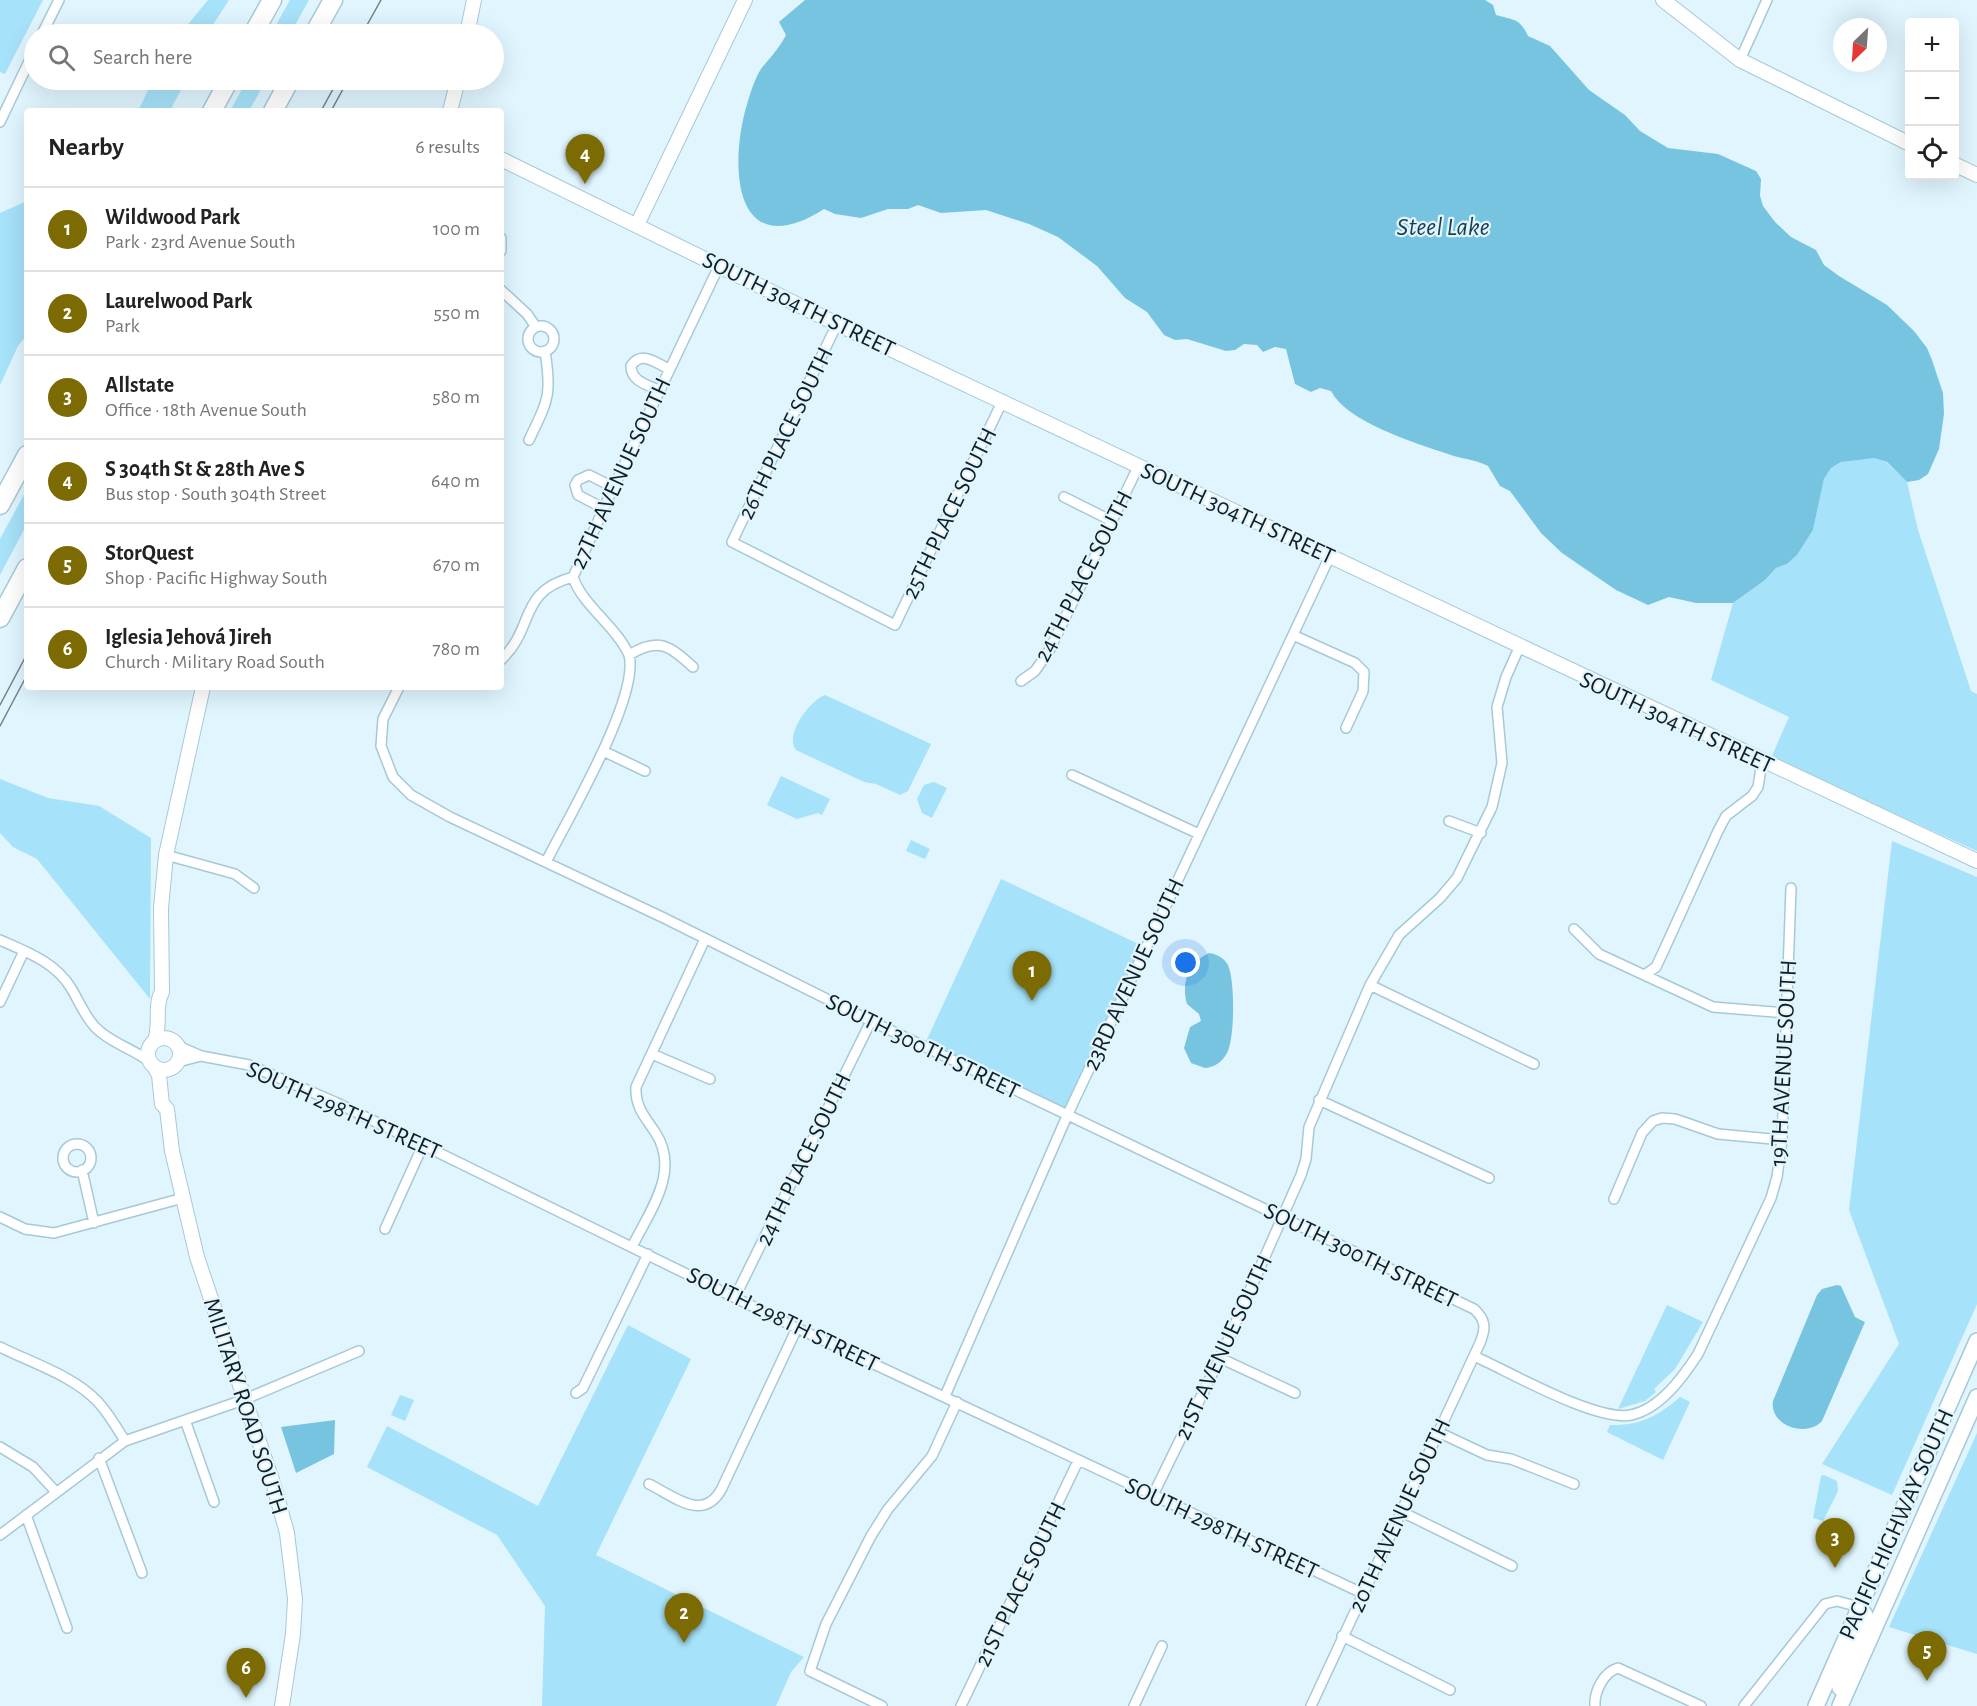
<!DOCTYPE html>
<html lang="en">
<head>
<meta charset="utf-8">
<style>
	:root { --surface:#fff; --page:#f6f6f6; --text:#222; --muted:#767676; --line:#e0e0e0; --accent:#7c6a02 }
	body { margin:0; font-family:"Alegreya Sans",sans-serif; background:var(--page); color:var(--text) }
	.controls { position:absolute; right:18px; top:18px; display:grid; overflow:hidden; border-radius:6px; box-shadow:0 6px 24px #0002 }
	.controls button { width:54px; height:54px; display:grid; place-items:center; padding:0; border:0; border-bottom:2px solid var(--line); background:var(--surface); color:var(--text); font:30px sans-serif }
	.compass { position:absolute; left:1833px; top:18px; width:54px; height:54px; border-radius:50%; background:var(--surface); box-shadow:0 6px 24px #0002; rotate:205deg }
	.you { position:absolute; left:1186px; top:963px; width:21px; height:21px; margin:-15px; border:4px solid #fff; border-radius:50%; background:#1a73e8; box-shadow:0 0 0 9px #1a73e833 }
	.badge { display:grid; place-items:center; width:39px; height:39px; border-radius:50%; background:var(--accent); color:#fff; font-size:20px; font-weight:700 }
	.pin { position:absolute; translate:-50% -50px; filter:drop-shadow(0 2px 3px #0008) }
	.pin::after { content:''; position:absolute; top:32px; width:21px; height:18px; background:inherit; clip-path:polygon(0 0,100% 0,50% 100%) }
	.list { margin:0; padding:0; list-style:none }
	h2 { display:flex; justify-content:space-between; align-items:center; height:78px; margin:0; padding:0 24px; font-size:26px }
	h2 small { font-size:20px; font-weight:400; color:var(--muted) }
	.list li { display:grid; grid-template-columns:39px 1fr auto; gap:18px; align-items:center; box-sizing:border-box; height:84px; padding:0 24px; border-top:2px solid var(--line) }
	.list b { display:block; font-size:22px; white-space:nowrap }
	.list p { margin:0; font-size:20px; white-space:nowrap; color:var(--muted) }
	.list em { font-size:20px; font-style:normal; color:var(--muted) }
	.icon { flex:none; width:33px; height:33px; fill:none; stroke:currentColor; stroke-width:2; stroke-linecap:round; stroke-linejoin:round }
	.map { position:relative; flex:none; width:1977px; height:1706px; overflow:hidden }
	.search { position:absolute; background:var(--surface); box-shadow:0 6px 24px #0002; left:24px; top:24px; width:480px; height:66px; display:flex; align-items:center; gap:15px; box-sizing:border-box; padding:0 21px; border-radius:33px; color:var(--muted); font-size:22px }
	.panel { position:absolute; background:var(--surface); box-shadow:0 6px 24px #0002; left:24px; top:108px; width:480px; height:582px; border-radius:6px }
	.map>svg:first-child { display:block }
</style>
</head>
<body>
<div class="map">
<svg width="1977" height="1706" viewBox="0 0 1977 1706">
	<rect width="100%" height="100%" fill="#e0f5fe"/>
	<path fill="#a6e2f9" d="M0,0H43L5,74L0,72Z
		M208,0H229L207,34H180Z
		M290,0H309L290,34H271Z
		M153,80H186L170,111H138Z
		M247,80H266L249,111H230Z
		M27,201V335L18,346L0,385V213Z
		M1860,458H1874L1886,462L1907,482L1918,530L1971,691L1977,694V851L1771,758L1789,717L1711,680L1733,603L1765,580L1776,568L1787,564L1797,555L1813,530L1824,479L1831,468L1841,462Z
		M27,489V524L0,575V539Z
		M825,695L931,744L908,791L900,795L876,784L864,782L796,750C784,735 810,700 825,695Z
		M781,776L830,799L822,815L818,813L797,819L767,805Z
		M0,779L48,798L99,806L151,838L150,999L37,859L13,847L0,833Z
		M934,782L947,788L932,818L922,813L917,799L924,785Z
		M911,840L930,849L925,859L906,851Z
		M1892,841L1977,877V1304L1892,1495L1822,1464L1899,1344L1849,1210Z
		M1001,879L1145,947L1067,1116L924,1046Z
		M1667,1305L1703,1322L1675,1369L1654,1389L1656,1392L1645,1401L1618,1409Z
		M628,1325L691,1359L596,1555L804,1657L791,1672L776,1706H542L545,1606L497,1535L367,1467L387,1426L538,1506Z
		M400,1395L414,1400L405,1421L391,1415Z
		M1680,1397L1690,1402L1663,1460L1607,1432L1610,1425C1640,1426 1658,1416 1680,1397Z
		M1977,1433V1654L1889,1627Z
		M1824,1475L1837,1481L1838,1491L1823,1521L1813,1518L1821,1476Z"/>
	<path fill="#77c4e0" d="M805,0H1485L1493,5L1496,15C1513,20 1520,18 1528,36L1550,46L1589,90L1625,115L1640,131L1668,148L1718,154L1756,171L1761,179L1760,196L1763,206L1775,222L1791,237L1816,250L1824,265L1839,276L1887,305L1914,331L1927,348L1932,360L1943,393L1944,414L1939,449L1928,474L1919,480L1907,482L1887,462L1874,458L1841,462L1831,468L1824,479L1813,530L1797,555L1787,564L1776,568L1765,580L1733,603H1696L1669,597L1648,605L1616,590L1562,553L1541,533L1510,491L1500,486L1488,466C1475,459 1461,459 1448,454C1415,443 1347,422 1331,391L1320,388L1311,392L1295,384L1286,349L1275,347L1263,352L1257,345L1244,344L1235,350L1226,351L1187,339L1175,340L1164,335L1147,312L1125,298L1097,266L1058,237L1029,224L986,210L941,213L918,205L908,209H888L861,218L835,214L824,209C733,267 728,164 748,101C751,91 757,72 765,64C772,56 781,45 786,35L779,22Z
		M1209,953C1217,954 1224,958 1228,965C1235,980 1235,1038 1227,1053C1222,1062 1215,1067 1205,1068L1191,1063L1184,1048L1190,1027L1201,1021L1199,1014L1187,1004C1181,983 1188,962 1209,953Z
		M1837,1285L1841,1286L1855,1317L1865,1322L1822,1421C1807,1438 1769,1426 1773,1401L1817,1295L1822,1289Z
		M335,1420L334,1454L296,1473L281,1427Z"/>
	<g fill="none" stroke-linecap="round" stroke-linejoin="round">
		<defs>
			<path id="street" d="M42,34L59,0
				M1740,60L1767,0
				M0,122L34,51
				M501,238V251
				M501,290L527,314L536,327
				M837,324L732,542L895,625L1003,400
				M528 339a13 13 0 1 1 26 0a13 13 0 1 1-26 0Z
				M659,390C647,385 631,381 631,366C641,350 656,363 669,369
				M529,440C548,400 552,396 545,351
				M1064,497L1112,521
				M603,508L578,495L575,485L578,480L589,475L613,487
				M573,577C582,605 616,626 629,655C658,637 669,645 693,667
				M1293,635L1355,663L1364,672L1363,691L1346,728
				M501,660C536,627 517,592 573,577L608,499L719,266
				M1021,681L1035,671L1049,651L1138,467
				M399,687L383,719L381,746L393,777L411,795L450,817L664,918L871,1021L1474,1309C1486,1320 1486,1328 1480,1343L1311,1706
				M603,751L645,771
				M1072,775L1199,834
				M1449,821L1481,833
				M166,855L235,874L254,888
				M546,862C567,820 640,697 629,655
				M1574,929L1599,954L1713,1007L1787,1013
				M0,940C27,952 55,962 71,988C79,1001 85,1017 96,1028C112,1044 132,1048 150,1062
				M1646,974L1656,967L1664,950L1718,831L1726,816L1752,796L1758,787L1762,762
				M1370,985L1534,1064
				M0,1002L24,951
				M178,1046L201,1056L249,1065L337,1103L797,1328L1362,1593
				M652,1054L710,1079
				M178,1062L201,1056
				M1319,1100L1489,1178
				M63 1158a14 14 0 1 1 28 0a14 14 0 1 1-28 0Z
				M82,1170L94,1223
				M1614,1199L1642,1133L1653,1121L1662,1118L1675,1119L1718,1134L1782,1140
				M0,1217L25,1229L54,1233L183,1198
				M385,1229L423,1145
				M632,1247C650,1210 681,1171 655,1132C645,1117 635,1107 636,1087L705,939
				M735,1297L871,1021
				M0,1347C32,1363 74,1376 98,1402C109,1414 117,1428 125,1441
				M1474,1356C1510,1372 1596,1422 1631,1415C1660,1409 1683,1377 1698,1354L1771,1198L1777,1177L1782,1140L1791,888
				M1220,1358L1295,1393
				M576,1393L583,1388L648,1254
				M945,1396L1067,1116L1330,556
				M185,1420L214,1502
				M1438,1432L1487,1455L1511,1459L1574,1484
				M0,1447L33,1467L56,1492
				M99,1458L142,1573
				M649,1484C675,1497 704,1523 722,1488L797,1328
				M1153,1495L1220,1358L1301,1175L1306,1159L1309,1127L1370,985L1399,935L1440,898L1457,878L1492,807L1502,763L1497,707L1506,677L1519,648
				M1400,1511L1512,1566
				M26,1515L67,1628
				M0,1535L125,1441L243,1400L359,1351
				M1342,1636L1450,1690
				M882,1706L810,1671L826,1624L871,1536L888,1509L932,1456L957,1402
				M961,1706L1078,1461
				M1134,1706L1162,1646
				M1595,1706C1594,1691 1604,1672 1618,1668L1701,1706
				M1744,1706L1825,1604L1837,1601L1859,1607"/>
			<path id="secondary" d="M1663,0L1740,60L1910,144
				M467,34L474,0
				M450,111L458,80
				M501,159L837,324L1977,861
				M1954,164L1977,175
				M637,225L745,0
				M148 1054a16 16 0 1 1 32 0a16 16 0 1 1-32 0Z
				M155,1040C161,1025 154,1005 162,992L161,908L166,855L203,687
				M154,1066L159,1075L162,1104L167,1109L172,1151L197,1257L274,1486L287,1533L295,1599L293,1634L282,1706"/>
			<path id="primary" d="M1840,1688L1845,1666L1865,1622V1615L1859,1607
				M1816,1706L1977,1341
				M1840,1706L1977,1397"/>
			<path id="highway" d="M253,34L272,0
				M314,34L333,0
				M212,111L229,80
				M273,111L290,80
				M0,505L27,455
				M0,618L27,568"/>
		</defs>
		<use href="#street" stroke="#a6c9d7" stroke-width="12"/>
		<use href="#secondary" stroke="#a6c9d7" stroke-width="16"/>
		<use href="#primary" stroke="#a6c9d7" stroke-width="18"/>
		<use href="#highway" stroke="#a6c9d7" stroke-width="21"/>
		<use href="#street" stroke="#fff" stroke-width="9"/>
		<use href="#secondary" stroke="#fff" stroke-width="14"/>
		<use href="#primary" stroke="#fff" stroke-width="15"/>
		<use href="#highway" stroke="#fff" stroke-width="18"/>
		<path stroke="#718188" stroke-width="1.5" d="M362,34L381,0
			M321,111L338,80
			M331,111L348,80
			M0,705L27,654
			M0,726L27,675"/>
	</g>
	<g text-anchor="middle" stroke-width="4.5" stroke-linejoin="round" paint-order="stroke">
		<g font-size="24" fill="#111e23" stroke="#e0f5fe">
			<text transform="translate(799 304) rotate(26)" y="8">SOUTH 304TH STREET</text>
			<text transform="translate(785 433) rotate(-64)" y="8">26TH PLACE SOUTH</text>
			<text transform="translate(620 473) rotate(-65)" y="8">27TH AVENUE SOUTH</text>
			<text transform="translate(949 513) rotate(-64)" y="8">25TH PLACE SOUTH</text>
			<text transform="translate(1238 513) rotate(25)" y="8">SOUTH 304TH STREET</text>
			<text transform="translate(1083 576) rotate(-63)" y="8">24TH PLACE SOUTH</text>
			<text transform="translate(1677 722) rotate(25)" y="8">SOUTH 304TH STREET</text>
			<text transform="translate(1133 974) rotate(-65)" y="8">23RD AVENUE SOUTH</text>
			<text transform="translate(923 1046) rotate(26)" y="8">SOUTH 300TH STREET</text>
			<text transform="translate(1783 1063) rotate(-87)" y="8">19TH AVENUE SOUTH</text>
			<text transform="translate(344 1110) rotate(24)" y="8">SOUTH 298TH STREET</text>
			<text transform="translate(803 1159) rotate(-64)" y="8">24TH PLACE SOUTH</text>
			<text transform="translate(1361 1255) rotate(26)" y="8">SOUTH 300TH STREET</text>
			<text transform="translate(783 1319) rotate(26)" y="8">SOUTH 298TH STREET</text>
			<text transform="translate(1223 1347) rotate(-65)" y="8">21ST AVENUE SOUTH</text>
			<text transform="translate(246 1406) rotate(72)" y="8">MILITARY ROAD SOUTH</text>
			<text transform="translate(1399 1515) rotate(-65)" y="8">20TH AVENUE SOUTH</text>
			<text transform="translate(1896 1524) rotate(-66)" y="8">PACIFIC HIGHWAY SOUTH</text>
			<text transform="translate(1222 1528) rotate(25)" y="8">SOUTH 298TH STREET</text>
			<text transform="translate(1020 1584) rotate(-64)" y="8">21ST PLACE SOUTH</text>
		</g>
		<g font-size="26" font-style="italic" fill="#1a3e4a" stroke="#e0f5fe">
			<text x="1443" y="235">Steel Lake</text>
		</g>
	</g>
</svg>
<div class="controls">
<button>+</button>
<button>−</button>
<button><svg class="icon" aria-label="locate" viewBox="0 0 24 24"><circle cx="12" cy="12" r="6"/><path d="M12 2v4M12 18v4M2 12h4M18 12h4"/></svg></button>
</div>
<svg class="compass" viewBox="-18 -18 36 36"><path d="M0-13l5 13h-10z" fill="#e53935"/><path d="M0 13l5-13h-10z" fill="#767676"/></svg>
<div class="you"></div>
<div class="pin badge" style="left:1032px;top:1001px">1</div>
<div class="pin badge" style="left:684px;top:1643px">2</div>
<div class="pin badge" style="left:1835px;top:1568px">3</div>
<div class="pin badge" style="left:585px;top:184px">4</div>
<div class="pin badge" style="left:1927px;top:1681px">5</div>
<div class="pin badge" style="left:246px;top:1698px">6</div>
<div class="search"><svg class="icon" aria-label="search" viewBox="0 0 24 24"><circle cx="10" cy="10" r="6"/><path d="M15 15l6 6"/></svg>Search here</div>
<section class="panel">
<h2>Nearby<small>6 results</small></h2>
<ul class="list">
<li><span class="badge">1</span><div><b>Wildwood Park</b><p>Park · 23rd Avenue South</p></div><em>100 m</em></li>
<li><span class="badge">2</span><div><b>Laurelwood Park</b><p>Park</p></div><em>550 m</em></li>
<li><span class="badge">3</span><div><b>Allstate</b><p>Office · 18th Avenue South</p></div><em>580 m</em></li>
<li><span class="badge">4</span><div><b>S 304th St &amp; 28th Ave S</b><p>Bus stop · South 304th Street</p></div><em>640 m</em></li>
<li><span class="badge">5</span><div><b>StorQuest</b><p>Shop · Pacific Highway South</p></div><em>670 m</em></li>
<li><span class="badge">6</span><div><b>Iglesia Jehová Jireh</b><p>Church · Military Road South</p></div><em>780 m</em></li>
</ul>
</section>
</div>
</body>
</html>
